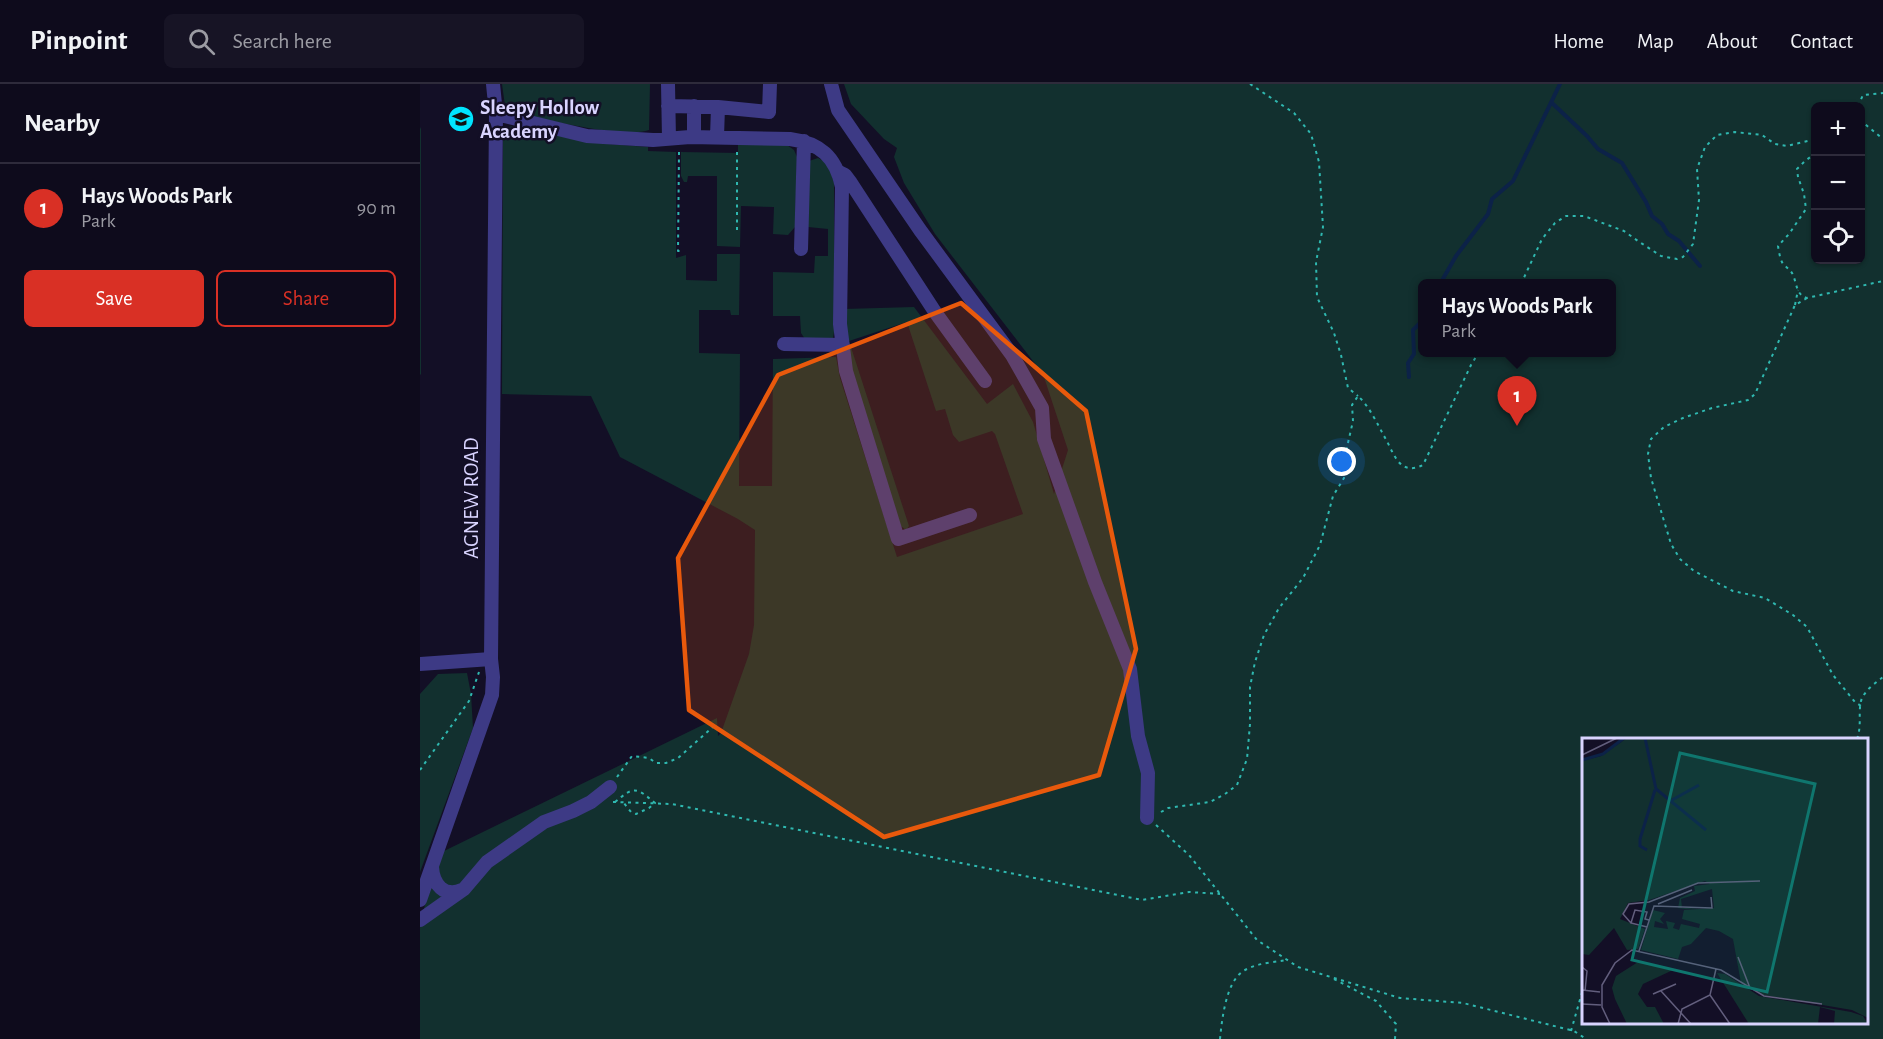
<!DOCTYPE html>
<html lang="en">
<head>
<meta charset="utf-8">
<style>
	:root { --surface:#0e0b1c; --page:#171425; --text:#f1f3f6; --muted:#9b9ba3; --line:#2e2b3b; --accent:#d93025 }
	body { margin:0; font-family:"Alegreya Sans",sans-serif; background:var(--page); color:var(--text) }
	.controls { position:absolute; right:18px; top:18px; display:grid; overflow:hidden; border-radius:9px; box-shadow:0 2px 4px #0004 }
	.controls button { width:54px; height:54px; display:grid; place-items:center; padding:0; border:0; border-bottom:2px solid var(--line); background:var(--surface); color:var(--text); font:30px sans-serif }
	.you { position:absolute; left:922px; top:378px; width:21px; height:21px; margin:-15px; border:4px solid #fff; border-radius:50%; background:#1a73e8; box-shadow:0 0 0 9px #1a73e833 }
	.badge { display:grid; place-items:center; width:39px; height:39px; border-radius:50%; background:var(--accent); color:#fff; font-size:20px; font-weight:700 }
	.pin { position:absolute; translate:-50% -50px; filter:drop-shadow(0 2px 3px #0008) }
	.pin::after { content:''; position:absolute; top:32px; width:21px; height:18px; background:inherit; clip-path:polygon(0 0,100% 0,50% 100%) }
	.popup { position:absolute; left:998px; top:195px; width:198px; height:78px; box-sizing:border-box; display:grid; place-content:center; border-radius:9px; background:var(--surface); filter:drop-shadow(0 2px 4px #0005); font-size:20px; white-space:nowrap; color:var(--muted) }
	.popup b { font-size:22px; color:var(--text) }
	.popup::after { content:''; position:absolute; left:50%; top:100%; margin-left:-12px; border:12px solid transparent; border-top-color:var(--surface) }
	.list { margin:0; padding:0; list-style:none }
	h2 { display:flex; justify-content:space-between; align-items:center; height:78px; margin:0; padding:0 24px; font-size:26px }
	h2 small { font-size:20px; font-weight:400; color:var(--muted) }
	.list li { display:grid; grid-template-columns:39px 1fr auto; gap:18px; align-items:center; box-sizing:border-box; height:90px; padding:0 24px; border-top:2px solid var(--line) }
	.list b { display:block; font-size:22px; white-space:nowrap }
	.list p { margin:0; font-size:20px; white-space:nowrap; color:var(--muted) }
	.list em { font-size:20px; font-style:normal; color:var(--muted) }
	.actions { display:flex; gap:12px; padding:18px 24px }
	.actions a { flex:1; padding:14px 0; border:2px solid var(--accent); border-radius:9px; text-align:center; font-size:21px; color:var(--accent) }
	.actions .main { background:var(--accent); color:#fff }
	.icon { flex:none; width:33px; height:33px; fill:none; stroke:currentColor; stroke-width:2; stroke-linecap:round; stroke-linejoin:round }
	.map { position:relative; flex:none; width:1463px; height:955px; overflow:hidden }
	header { display:flex; align-items:center; gap:36px; box-sizing:border-box; height:84px; padding:0 30px; background:var(--surface); border-bottom:2px solid var(--line) }
	header strong { font-size:28px }
	nav { display:flex; gap:33px; margin-inline-start:auto; font-size:21px }
	.search { width:420px; height:54px; background:var(--page); display:flex; align-items:center; gap:15px; box-sizing:border-box; padding:0 21px; border-radius:9px; color:var(--muted); font-size:22px }
	main { display:flex }
	aside { flex:1; background:var(--surface) }
	.map>svg:first-child { display:block }
</style>
</head>
<body>
<header>
<strong>Pinpoint</strong>
<div class="search"><svg class="icon" aria-label="search" viewBox="0 0 24 24"><circle cx="10" cy="10" r="6"/><path d="M15 15l6 6"/></svg>Search here</div>
<nav><a>Home</a><a>Map</a><a>About</a><a>Contact</a></nav>
</header>
<main>
<aside>
<h2>Nearby<small></small></h2>
<ul class="list">
<li><span class="badge">1</span><div><b>Hays Woods Park</b><p>Park</p></div><em>90 m</em></li>
</ul>
<div class="actions"><a class="main">Save</a><a>Share</a></div>
</aside>
<div class="map">
<svg width="1463" height="955" viewBox="0 0 1463 955">
	<rect width="100%" height="100%" fill="#130f26"/>
	<path fill="#12302f" fill-rule="evenodd" d="M82,0H230L229,46C206,55 129,36 102,31L91,26L85,22Z
		M424,0H1463V955H0V837L22,768L297,634L298,652L301,649L329,570L334,541L335,446L318,435L200,373L171,312L82,310L83,48L85,44L96,41L188,60L228,63V67L256,68V174L266,171V196L297,197V170H320L319,231H311L310,226H279V269L320,270L319,402H352L353,275L416,273L420,294L477,473L603,430L575,350L572,347L539,358L533,351L525,325L516,327L487,238L429,257L489,442L486,446L478,440L434,302L424,225L494,223L567,320L593,300L613,338L634,410L648,366L623,290L515,150L484,99L474,73L477,64L464,55L431,20ZM1396,22H1440V176H1396ZM1002,200H1192V268H1002ZM1163,655H1446V938H1163Z
		M0,43L1,45V291L0,290Z
		M318,60L367,61L374,66L377,73L375,143L368,151L353,150L354,123L321,122L320,163L297,162V92H268L267,98H264L261,92V68L318,69Z
		M398,74C408,78 412,89 414,99V248L413,254L410,255H385L381,249L380,232H353V188L394,189L395,172H408V145L388,143L389,77Z
		M47,589L51,610L53,644L0,788V610L18,590Z"/>
	<g fill="none" stroke-linecap="round" stroke-linejoin="round">
		<path stroke="#0c2248" stroke-width="4" d="M1132,19L1167,52L1178,65L1202,79L1226,118L1232,132L1242,140L1248,150L1259,157L1280,182
			M1020,200L1036,172L1068,130L1072,115L1093,97L1140,0
			M989,293L988,279L994,270L993,246L1002,237"/>
		<path stroke="#2fb8b0" stroke-width="2" stroke-dasharray="3 4.5" stroke-linecap="butt" d="M830,0L874,29L891,50L899,78L903,143L896,178L897,213L914,249L921,271L928,304L938,312
			M1438,22L1443,11L1463,9
			M1440,36L1463,55
			M1440,38V52
			M259,68L258,167H263
			M317,68V148L319,149
			M1396,69L1385,77L1377,85L1378,93L1384,110L1386,125L1369,150L1358,162C1359,168 1360,175 1363,180C1367,184 1371,186 1373,191C1377,200 1376,211 1387,214L1463,197
			M1101,200L1122,155L1135,139L1146,132H1164L1204,147L1218,157L1241,172L1257,175L1263,173L1273,160L1279,116L1277,85L1285,63L1297,51L1315,48L1342,51L1355,60L1367,62L1396,55
			M1387,214L1375,221L1335,310L1328,316L1292,324L1263,334L1244,343L1231,355L1228,370L1231,394L1251,460L1260,475L1274,487L1313,507L1345,514L1373,531L1387,543L1413,591L1435,618L1441,622
			M1375,221L1378,206
			M1437,655C1442,641 1438,630 1441,617C1444,607 1455,599 1463,593
			M0,686L49,617L59,588
			M197,693L212,672L229,674L236,679H246L258,674L294,642
			M193,718L252,720L722,816L769,808L800,810
			M195,718C214,702 216,703 235,719L229,724L216,730L211,728L203,718
			M741,728L748,724L790,718L805,710L817,701L827,675L830,640V603L835,578L844,551L859,524L883,494L900,461L913,412L924,394L925,372L933,337L932,321L938,312C949,322 957,339 964,352C974,368 978,393 1003,381L1051,281L1059,268
			M736,741L769,771L837,856L878,883L980,914L1043,919L1154,947L1166,955
			M914,895L956,917L976,940L975,955
			M1151,947L1163,905
			M800,955C802,935 806,896 825,886C838,879 854,878 867,876"/>
		<path stroke="#3d3a85" stroke-width="14" d="M248,0L249,55
			M411,0L418,26L500,146L592,271L622,324L624,355L675,498L710,585L718,652L728,689L727,734
			M248,22L298,23
			M274,22V53
			M76,30L167,52L233,56L270,53L370,55C400,59 416,73 422,103L420,240L426,287L478,455L550,431
			M297,53L298,23L349,28L350,0
			M419,88L425,91L431,99L515,228L565,297
			M381,165L384,57
			M364,260L423,261
			M0,580L71,575
			M12,783C13,800 24,814 42,806
			M0,816L72,611L73,593L71,575L76,30L73,0
			M0,836L44,805L67,778L124,738L153,727L171,718L190,703"/>
	</g>
	<path fill="#e8590c" fill-opacity="0.2" stroke="#e8590c" stroke-width="4.5" stroke-linejoin="round" d="M541,219L666,327L716,565L679,691L464,753L269,626L258,474L358,291Z"/>
	<defs>
		<symbol id="school-disc" viewBox="-11 -11 22 22"><circle r="9.5" fill="#00e5ff" stroke="#130f26"/><path d="M0-5L7-2L0 1L-7-2ZM-4 1L0 2.5L4 1V4Q0 6-4 4Z" fill="#111"/></symbol>
	</defs>
	<g fill-rule="evenodd">
		<use href="#school-disc" x="26" y="20" width="30" height="30"/>
	</g>
	<g text-anchor="middle" stroke-width="5" stroke-linejoin="round" paint-order="stroke">
		<g font-size="21" font-weight="bold" fill="#d9d4ff" stroke="#130f26" text-anchor="start">
			<text x="60" y="30">Sleepy Hollow<tspan x="60" dy="24">Academy</tspan></text>
		</g>
		<g font-size="21" fill="#d9d4ff" stroke="#130f26">
			<text transform="translate(51 414) rotate(-90)" y="7">AGNEW ROAD</text>
		</g>
	</g>
	<g transform="translate(1162 654)">
		<rect width="286" height="286" fill="#130f26"/>
		<path d="M45,0H286V280L270,272L181,257L159,245L151,201L137,193L124,190L109,206L100,209L96,221L59,212L71,172L83,175L78,181L82,186L73,183L72,189L86,191L84,183L93,185L91,190L97,192L99,186L117,190L118,186L100,181L102,172L132,170L130,151L99,161L100,170L128,169L104,171L96,170L98,160L113,153L112,148L128,146L123,143L67,162L46,165L38,181L63,191L56,211L45,212L32,190L7,217L0,216V23L19,18ZM56,224L91,232L61,246L56,256L65,269H73L82,286H45L33,261L30,250L34,238ZM135,235L143,236L177,258L269,274L281,278L286,286H252L253,273L238,269L236,286H167Z" fill="#12302f"/>
		<path fill="none" stroke="#0c2248" stroke-width="3" d="M63,0L74,51L124,92M0,22L21,16L42,0M90,62L117,47M65,112L58,108V101L73,52"/>
		<path fill="none" stroke="#625e7d" stroke-width="1.5" d="M0,17L35,0M76,166L110,152M49,185L41,176L47,166L67,164L116,145L178,143M65,189L49,185L53,172L65,174L63,181L67,182M57,213L72,168L130,170L129,159M156,219L168,250M0,229L5,233L3,253M0,252L18,254M79,253L109,286M71,256L94,246M128,257L148,286M0,266L19,267M28,286L20,269V247L33,225L50,212L139,232L182,258L240,266M96,286L100,271L128,257L134,231"/>
		<path fill="#0f766e" fill-opacity="0.15" stroke="#0f766e" stroke-width="3" d="M98,15L233,46L185,254L50,222Z"/>
		<rect width="286" height="286" fill="none" stroke="#d9d4ff" stroke-width="3"/>
	</g>
</svg>
<div class="controls">
<button>+</button>
<button>−</button>
<button><svg class="icon" aria-label="locate" viewBox="0 0 24 24"><circle cx="12" cy="12" r="6"/><path d="M12 2v4M12 18v4M2 12h4M18 12h4"/></svg></button>
</div>
<div class="you"></div>
<div class="pin badge" style="left:1097px;top:342px">1</div>
<div class="popup"><b>Hays Woods Park</b>Park</div>
</div>
</main>
</body>
</html>
